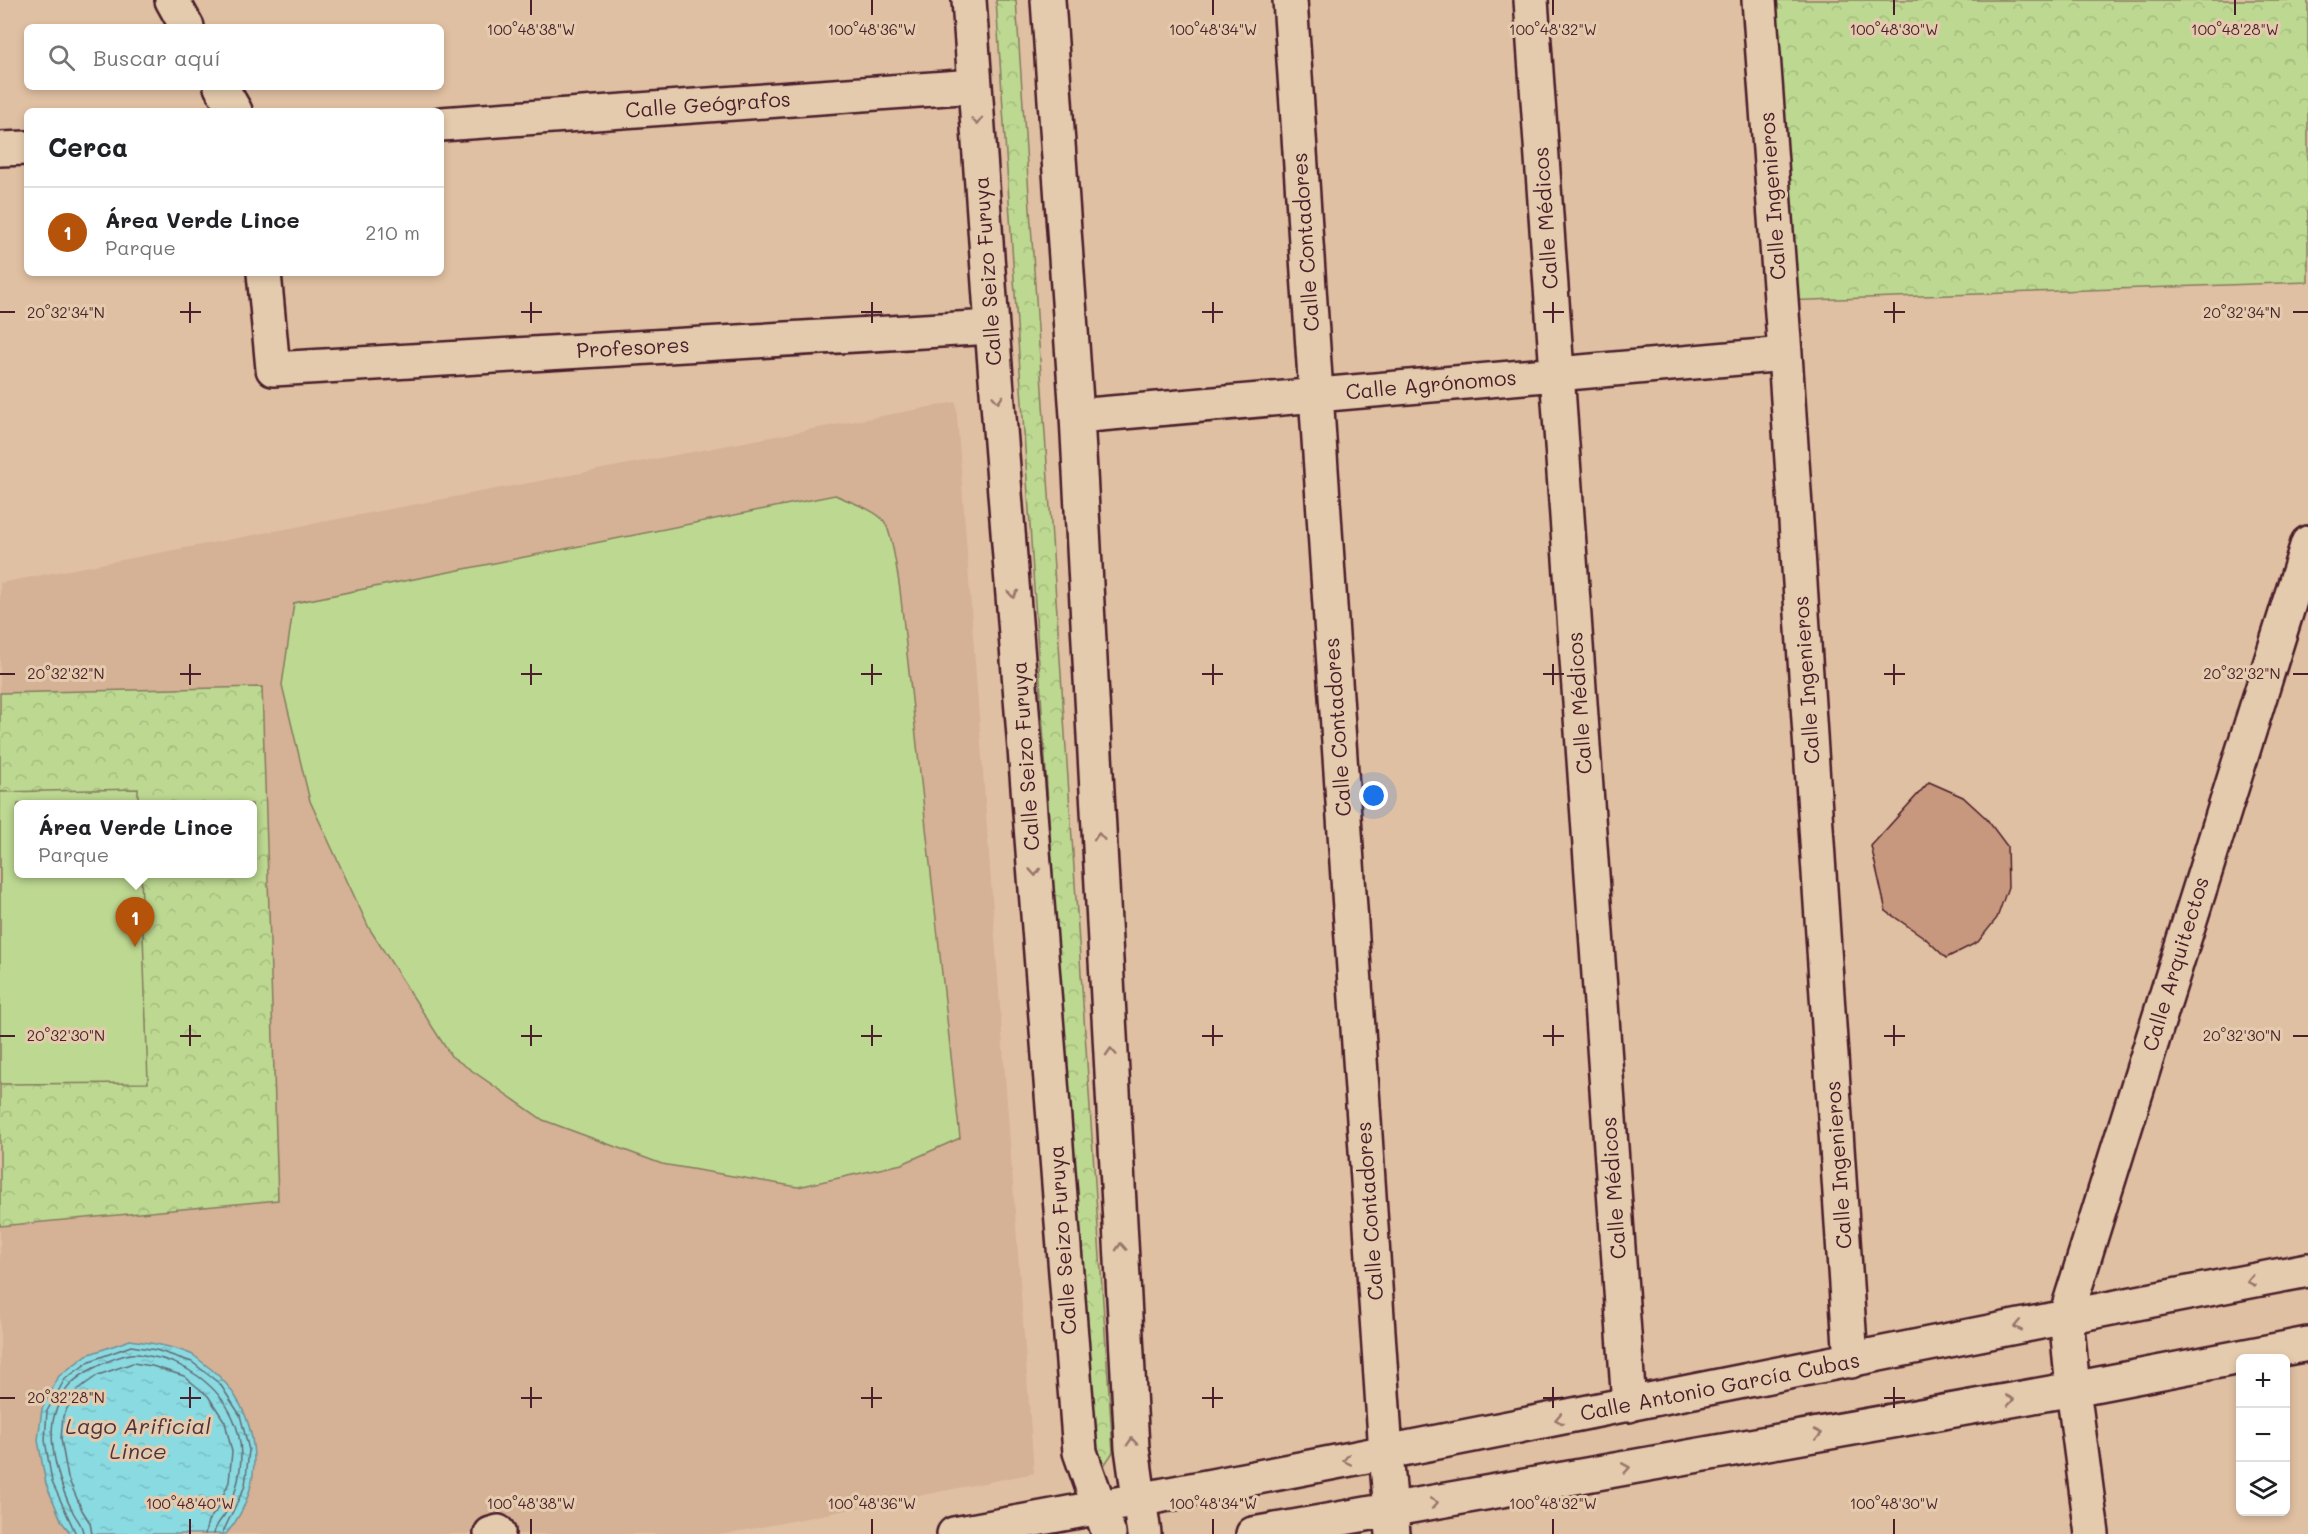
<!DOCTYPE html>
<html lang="es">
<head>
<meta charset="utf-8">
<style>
	:root { --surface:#fff; --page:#f2f2f2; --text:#202124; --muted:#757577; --line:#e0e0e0; --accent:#b45309 }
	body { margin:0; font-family:Mali,sans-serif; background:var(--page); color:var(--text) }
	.controls { position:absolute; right:18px; bottom:18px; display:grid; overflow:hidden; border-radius:9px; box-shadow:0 3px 9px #0003 }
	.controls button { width:54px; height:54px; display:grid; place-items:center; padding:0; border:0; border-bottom:2px solid var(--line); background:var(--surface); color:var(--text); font:30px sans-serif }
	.you { position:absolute; left:1374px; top:796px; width:21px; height:21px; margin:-15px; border:4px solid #fff; border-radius:50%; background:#1a73e8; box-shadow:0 0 0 9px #1a73e833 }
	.badge { display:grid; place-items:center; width:39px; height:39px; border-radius:50%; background:var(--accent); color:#fff; font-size:20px; font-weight:700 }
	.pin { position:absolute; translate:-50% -50px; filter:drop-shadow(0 2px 3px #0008) }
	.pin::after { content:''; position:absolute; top:32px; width:21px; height:18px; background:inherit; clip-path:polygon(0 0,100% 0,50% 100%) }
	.popup { position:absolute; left:14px; top:800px; width:243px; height:78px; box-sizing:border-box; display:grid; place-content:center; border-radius:9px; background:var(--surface); filter:drop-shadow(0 2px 4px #0005); font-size:20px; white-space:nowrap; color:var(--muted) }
	.popup b { font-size:22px; color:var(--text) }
	.popup::after { content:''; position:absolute; left:50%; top:100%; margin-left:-12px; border:12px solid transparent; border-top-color:var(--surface) }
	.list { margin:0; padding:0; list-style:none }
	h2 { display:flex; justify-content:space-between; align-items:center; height:78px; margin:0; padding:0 24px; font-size:26px }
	h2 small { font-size:20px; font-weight:400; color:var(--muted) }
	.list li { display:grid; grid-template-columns:39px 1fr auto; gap:18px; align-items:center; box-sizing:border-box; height:90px; padding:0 24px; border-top:2px solid var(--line) }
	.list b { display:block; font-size:22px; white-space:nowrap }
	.list p { margin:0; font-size:20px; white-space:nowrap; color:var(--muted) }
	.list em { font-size:20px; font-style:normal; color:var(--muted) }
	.icon { flex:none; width:33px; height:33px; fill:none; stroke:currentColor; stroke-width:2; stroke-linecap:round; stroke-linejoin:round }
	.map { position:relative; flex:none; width:2308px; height:1534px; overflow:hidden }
	.search { position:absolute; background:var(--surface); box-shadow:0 3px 9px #0003; left:24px; top:24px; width:420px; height:66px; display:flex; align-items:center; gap:15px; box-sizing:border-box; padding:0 21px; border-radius:9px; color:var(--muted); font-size:22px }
	.panel { position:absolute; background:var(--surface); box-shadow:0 3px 9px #0003; left:24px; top:108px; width:420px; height:168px; border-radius:9px }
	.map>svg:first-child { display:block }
</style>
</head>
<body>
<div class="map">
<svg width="2308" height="1534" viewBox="0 0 2308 1534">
	<defs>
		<pattern id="park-crowns" width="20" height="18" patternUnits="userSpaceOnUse" patternTransform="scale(1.5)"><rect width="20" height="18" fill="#bdd991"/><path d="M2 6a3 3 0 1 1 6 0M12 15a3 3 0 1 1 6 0" fill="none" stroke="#a4ba7d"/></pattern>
		<pattern id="water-ripples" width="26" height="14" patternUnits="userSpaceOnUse" patternTransform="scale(1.5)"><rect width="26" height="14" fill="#89dbe1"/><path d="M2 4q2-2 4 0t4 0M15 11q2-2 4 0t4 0" fill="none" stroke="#78bcc1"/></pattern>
	</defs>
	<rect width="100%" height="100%" fill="#e0c0a2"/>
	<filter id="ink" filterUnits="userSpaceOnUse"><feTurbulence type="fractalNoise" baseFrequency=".0167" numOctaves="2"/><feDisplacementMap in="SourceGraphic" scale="12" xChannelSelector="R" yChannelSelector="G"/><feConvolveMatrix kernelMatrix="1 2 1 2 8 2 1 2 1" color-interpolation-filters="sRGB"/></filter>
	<g filter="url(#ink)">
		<path fill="#d5b195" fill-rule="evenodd" d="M956,402L1034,1473L726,1534H0V583ZM18,804H252V874H18Z"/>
		<path fill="url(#park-crowns)" stroke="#847c5e" stroke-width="1.5" fill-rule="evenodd" d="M996,0H1016L1113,1452L1103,1467L1090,1453Z
			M1762,0H2308V282L1782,301Z
			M262,687L278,1200L0,1226V693ZM18,804H252V874H18Z"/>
		<path fill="#bdd991" stroke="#847c5e" stroke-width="1.5" d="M835,495C848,501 876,510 884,521C891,530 898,576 900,590L960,1138L902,1164L798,1187L662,1164L543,1120L451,1056L369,928L310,801L282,685L294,603Z
			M138,789V804H18V874H141L148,1083L0,1084V792Z"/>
		<path fill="url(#water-ripples)" stroke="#709098" stroke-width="1.5" d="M130,1340C151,1343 173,1346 193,1355C199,1359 205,1365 211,1369C261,1410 269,1485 226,1534H71L62,1522L46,1484L38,1440L42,1409L59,1376L87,1355Z"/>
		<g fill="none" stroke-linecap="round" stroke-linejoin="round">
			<path stroke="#636a74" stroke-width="1.5" d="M76,1534L52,1482L45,1440L47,1411L65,1379L90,1361L131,1346L156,1350L192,1362L220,1384L240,1415L249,1450L245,1486L222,1534
				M83,1534C83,1525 78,1521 74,1514C60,1488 46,1441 55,1413C58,1405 64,1391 70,1385C81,1372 114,1357 130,1354C136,1353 143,1355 149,1356C184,1361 218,1385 233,1418C247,1449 241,1486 225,1514C220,1522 215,1525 214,1534
				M92,1534L90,1523L82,1510L68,1478L61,1439L63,1416L77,1390L98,1375L133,1363L152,1366L184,1376L208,1396L225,1422L232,1452L229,1482L216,1511L208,1521L205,1534"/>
		</g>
		<path fill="#c7987e" stroke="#4a1f2b" stroke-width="1.5" d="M1929,782L1963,797L1986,818L2007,846L2008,887L1997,918L1978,942L1946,958L1925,938L1886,911L1871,846Z"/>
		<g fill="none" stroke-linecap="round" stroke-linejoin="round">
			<defs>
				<path id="minor" d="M172,0L187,27
					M969,0L992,327L1080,1452L1109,1534
					M1048,0L1077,416L1132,1448L1144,1534
					M1290,0L1386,1453L1393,1534
					M1531,0L1629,1405
					M1759,0L1785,354L1851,1361
					M221,87L235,111
					M441,124L975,86
					M0,149L27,148
					M264,273L273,369L992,327
					M1077,416L1785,354
					M491,1534L498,1532
					M954,1534C1407,1452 1856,1356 2308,1270
					M1253,1534L2073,1389L2308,1344
					M2092,1534L2073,1389L2066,1316L2308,543"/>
			</defs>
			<use href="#minor" stroke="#4a1f2b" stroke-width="38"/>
			<use href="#minor" stroke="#e5cbad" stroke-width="33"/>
		</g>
		<defs><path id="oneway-chevron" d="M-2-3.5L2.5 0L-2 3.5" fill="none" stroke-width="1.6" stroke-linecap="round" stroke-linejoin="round" transform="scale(1.5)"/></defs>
		<g stroke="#98756c">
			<use href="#oneway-chevron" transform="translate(977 121) rotate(86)"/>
			<use href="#oneway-chevron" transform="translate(998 399) rotate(86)"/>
			<use href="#oneway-chevron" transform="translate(1013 594) rotate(86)"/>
			<use href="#oneway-chevron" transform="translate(1099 837) rotate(-93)"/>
			<use href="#oneway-chevron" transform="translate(1035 872) rotate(86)"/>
			<use href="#oneway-chevron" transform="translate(1111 1052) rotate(-93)"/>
			<use href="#oneway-chevron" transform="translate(1121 1247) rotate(-93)"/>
			<use href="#oneway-chevron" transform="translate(2251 1281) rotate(169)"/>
			<use href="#oneway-chevron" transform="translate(2018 1326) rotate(168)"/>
			<use href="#oneway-chevron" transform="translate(2010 1400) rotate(-10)"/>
			<use href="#oneway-chevron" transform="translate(1559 1419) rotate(169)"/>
			<use href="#oneway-chevron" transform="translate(1818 1434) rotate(-10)"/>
			<use href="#oneway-chevron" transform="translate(1132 1442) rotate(-94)"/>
			<use href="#oneway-chevron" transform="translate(1347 1460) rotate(169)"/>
			<use href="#oneway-chevron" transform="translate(1626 1468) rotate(-10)"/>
			<use href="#oneway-chevron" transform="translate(1434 1503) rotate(-10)"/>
		</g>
	</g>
	<path fill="none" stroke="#4a1f2b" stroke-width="2" d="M531,0V15M872,0V15M1213,0V15M1553,0V15M1894,0V15M2235,0V15M190,302V323M531,302V323M872,302V323M1213,302V323M1553,302V323M1894,302V323M0,312H15M180,312H201M521,312H542M861,312H882M1202,312H1223M1543,312H1564M1884,312H1905M2293,312H2308M190,664V685M531,664V685M872,664V685M1213,664V685M1553,664V685M1894,664V685M0,674H15M180,674H201M521,674H542M861,674H882M1202,674H1223M1543,674H1564M1884,674H1905M2293,674H2308M190,1025V1046M531,1025V1046M872,1025V1046M1213,1025V1046M1553,1025V1046M1894,1025V1046M0,1036H15M180,1036H201M521,1036H542M861,1036H882M1202,1036H1223M1543,1036H1564M1884,1036H1905M2293,1036H2308M190,1387V1408M531,1387V1408M872,1387V1408M1213,1387V1408M1553,1387V1408M1894,1387V1408M0,1398H15M180,1398H201M521,1398H542M861,1398H882M1202,1398H1223M1543,1398H1564M1884,1398H1905M190,1519V1534M531,1519V1534M872,1519V1534M1213,1519V1534M1553,1519V1534M1894,1519V1534"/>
	<g text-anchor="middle" stroke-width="6" stroke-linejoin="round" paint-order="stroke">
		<g font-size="21" fill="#4a1f2b" stroke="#e5cbad">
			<text transform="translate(708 105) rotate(-4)" y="7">Calle Geógrafos</text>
			<text transform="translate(1773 196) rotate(-94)" y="7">Calle Ingenieros</text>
			<text transform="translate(1546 218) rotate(-94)" y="7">Calle Médicos</text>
			<text transform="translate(1306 242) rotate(-94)" y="7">Calle Contadores</text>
			<text transform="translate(988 271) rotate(-94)" y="7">Calle Seizo Furuya</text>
			<text transform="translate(633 348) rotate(-3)" y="7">Profesores</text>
			<text transform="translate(1431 385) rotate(-5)" y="7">Calle Agrónomos</text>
			<text transform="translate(1807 680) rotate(-94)" y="7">Calle Ingenieros</text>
			<text transform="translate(1580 703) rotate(-94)" y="7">Calle Médicos</text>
			<text transform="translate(1338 727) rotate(-94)" y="7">Calle Contadores</text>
			<text transform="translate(1026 756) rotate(-94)" y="7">Calle Seizo Furuya</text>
			<text transform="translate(2176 964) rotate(-73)" y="7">Calle Arquitectos</text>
			<text transform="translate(1839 1165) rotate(-94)" y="7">Calle Ingenieros</text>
			<text transform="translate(1614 1188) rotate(-94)" y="7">Calle Médicos</text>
			<text transform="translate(1370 1211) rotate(-94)" y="7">Calle Contadores</text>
			<text transform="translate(1063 1240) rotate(-94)" y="7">Calle Seizo Furuya</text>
			<text transform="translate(1720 1387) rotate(-11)" y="7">Calle Antonio García Cubas</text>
		</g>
		<g font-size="22" font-style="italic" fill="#50323d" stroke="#e5cbad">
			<text x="138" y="1434">Lago Arificial<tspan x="138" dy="25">Lince</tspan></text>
		</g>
	</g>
	<g font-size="15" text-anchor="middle" fill="#4a1f2b" stroke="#e5cbad" stroke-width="6" stroke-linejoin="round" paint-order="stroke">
		<text x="531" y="35">100°48'38"W</text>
		<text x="872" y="35">100°48'36"W</text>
		<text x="1213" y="35">100°48'34"W</text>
		<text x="1553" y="35">100°48'32"W</text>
		<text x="1894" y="35">100°48'30"W</text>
		<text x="2235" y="35">100°48'28"W</text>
		<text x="66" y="318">20°32'34"N</text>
		<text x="2242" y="318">20°32'34"N</text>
		<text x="66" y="679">20°32'32"N</text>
		<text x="2242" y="679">20°32'32"N</text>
		<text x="66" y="1041">20°32'30"N</text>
		<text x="2242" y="1041">20°32'30"N</text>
		<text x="66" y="1403">20°32'28"N</text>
		<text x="190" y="1509">100°48'40"W</text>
		<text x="531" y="1509">100°48'38"W</text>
		<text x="872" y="1509">100°48'36"W</text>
		<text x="1213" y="1509">100°48'34"W</text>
		<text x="1553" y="1509">100°48'32"W</text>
		<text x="1894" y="1509">100°48'30"W</text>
	</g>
</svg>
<div class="controls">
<button>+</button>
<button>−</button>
<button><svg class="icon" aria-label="layers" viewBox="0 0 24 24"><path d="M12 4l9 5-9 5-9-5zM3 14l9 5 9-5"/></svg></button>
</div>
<div class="you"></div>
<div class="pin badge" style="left:135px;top:947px">1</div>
<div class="popup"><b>Área Verde Lince</b>Parque</div>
<div class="search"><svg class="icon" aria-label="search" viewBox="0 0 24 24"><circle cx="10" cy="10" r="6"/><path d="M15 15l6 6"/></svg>Buscar aquí</div>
<section class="panel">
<h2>Cerca<small></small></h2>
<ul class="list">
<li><span class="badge">1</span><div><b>Área Verde Lince</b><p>Parque</p></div><em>210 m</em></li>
</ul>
</section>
</div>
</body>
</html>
